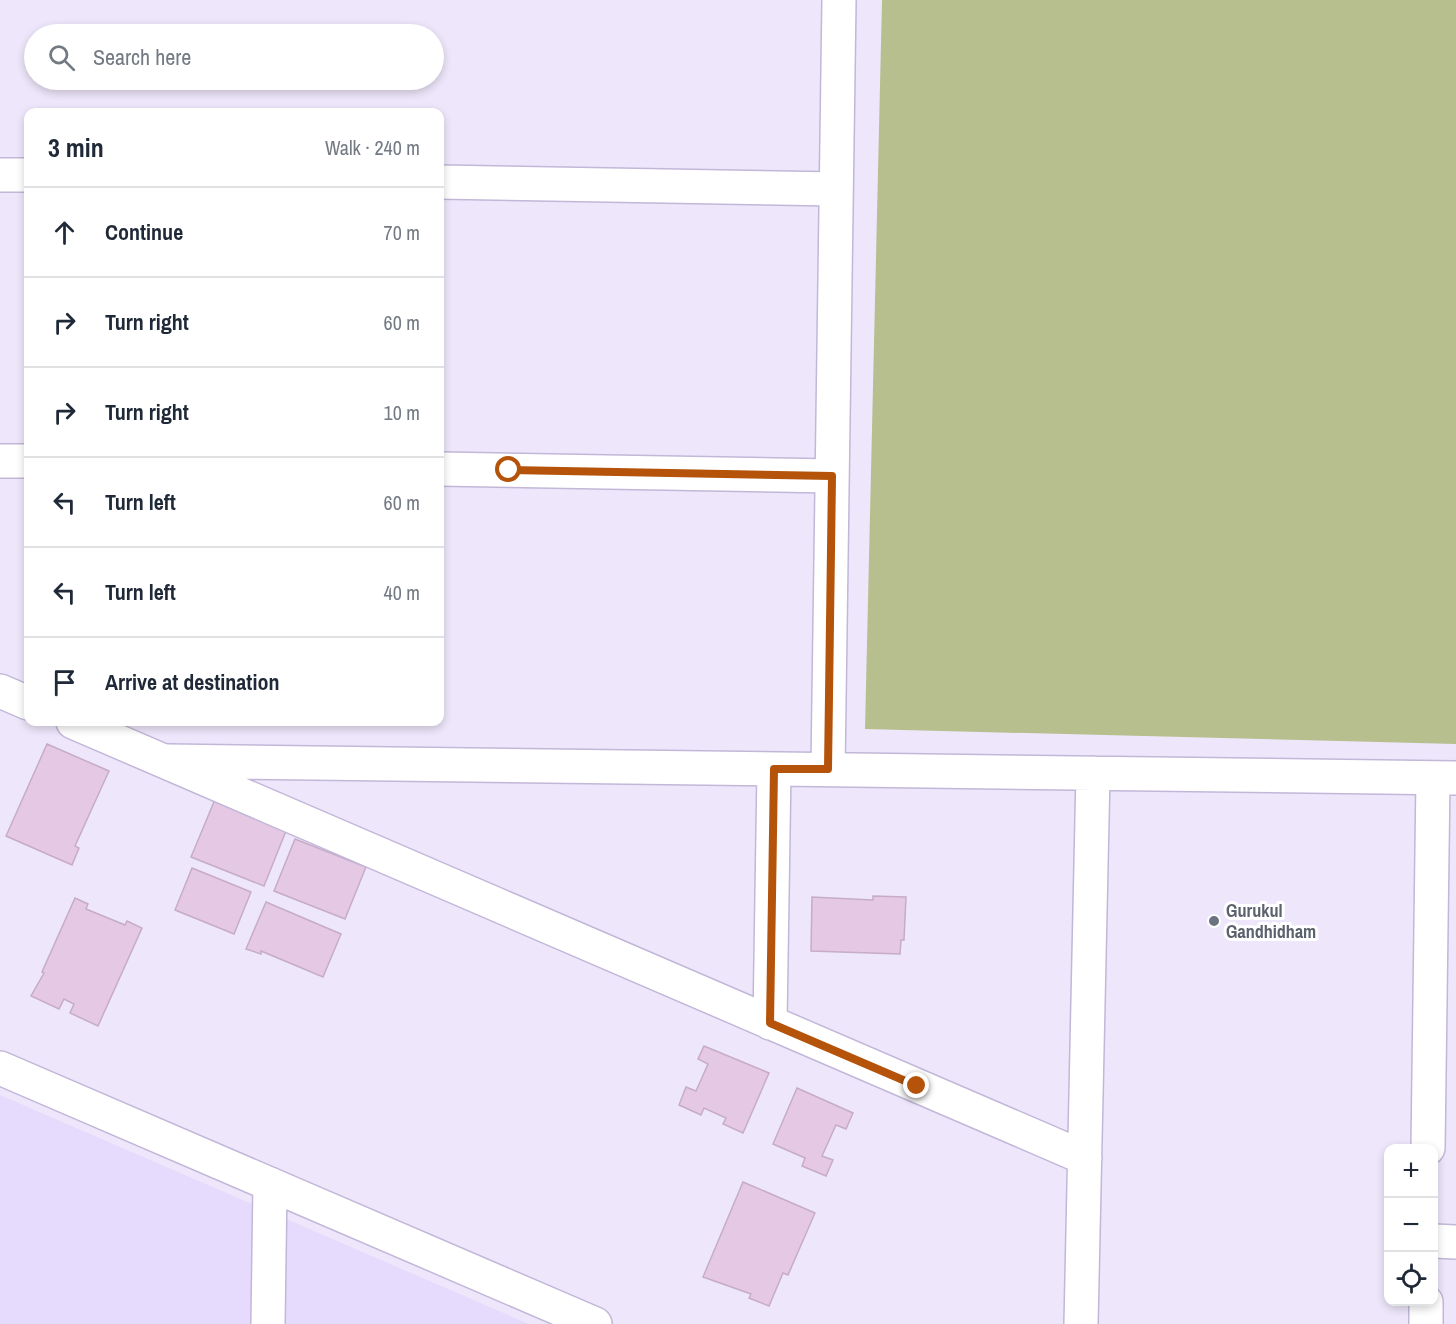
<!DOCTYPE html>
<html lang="en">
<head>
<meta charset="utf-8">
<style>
	:root { --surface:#fff; --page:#f6f6f7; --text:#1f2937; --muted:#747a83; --line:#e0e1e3 }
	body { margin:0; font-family:"Archivo Narrow",sans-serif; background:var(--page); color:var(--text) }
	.controls { position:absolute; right:18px; bottom:18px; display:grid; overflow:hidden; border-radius:12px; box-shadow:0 3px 9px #0003 }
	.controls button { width:54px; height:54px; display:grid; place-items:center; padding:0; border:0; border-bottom:2px solid var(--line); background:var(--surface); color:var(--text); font:30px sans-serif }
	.stop { position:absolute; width:18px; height:18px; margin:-14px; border:4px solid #b45309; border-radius:50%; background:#fff }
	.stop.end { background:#b45309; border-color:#fff; box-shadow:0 2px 6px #0008 }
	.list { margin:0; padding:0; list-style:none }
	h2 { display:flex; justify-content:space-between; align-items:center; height:78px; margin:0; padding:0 24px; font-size:26px }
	h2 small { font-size:20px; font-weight:400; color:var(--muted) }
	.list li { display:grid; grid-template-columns:39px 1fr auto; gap:18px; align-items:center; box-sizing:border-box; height:90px; padding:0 24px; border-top:2px solid var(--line) }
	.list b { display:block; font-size:22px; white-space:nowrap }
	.list em { font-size:20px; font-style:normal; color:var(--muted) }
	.icon { flex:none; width:33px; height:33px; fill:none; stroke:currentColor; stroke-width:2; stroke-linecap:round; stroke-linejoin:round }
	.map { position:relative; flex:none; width:1456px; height:1324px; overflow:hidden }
	.search { position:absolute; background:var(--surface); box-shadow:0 3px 9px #0003; left:24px; top:24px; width:420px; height:66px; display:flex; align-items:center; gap:15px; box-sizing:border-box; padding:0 21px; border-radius:33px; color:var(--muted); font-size:22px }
	.panel { position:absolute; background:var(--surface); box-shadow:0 3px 9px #0003; left:24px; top:108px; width:420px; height:618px; border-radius:12px }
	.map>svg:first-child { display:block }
</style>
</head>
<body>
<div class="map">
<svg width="1456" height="1324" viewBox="0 0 1456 1324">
	<rect width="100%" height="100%" fill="#eee7fb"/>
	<path fill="#e6dbfc" d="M0,1095L529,1324H0Z"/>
	<path fill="#b7bf8f" d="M882,0H1456V744L865,729Z"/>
	<path fill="#e4c8e4" stroke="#c6acc7" stroke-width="1.5" d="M47,744L109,771L75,846L79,848L72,865L6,836Z
		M216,797L288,826L264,886L191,857Z
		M295,839L366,867L345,919L274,891Z
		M192,868L251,892L234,934L175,910Z
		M873,896L906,897L904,940H901L900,954L811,951L812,897L873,900Z
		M75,898L88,904L86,909L125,925L127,921L142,928L98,1026L70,1013L74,1004L64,999L59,1009L31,996L44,973L42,972Z
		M266,902L341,934L323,977L261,951V954L246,949Z
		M704,1046L769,1073L743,1133L723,1124L726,1118L704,1108L701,1115L679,1105L686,1087L696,1091L708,1064L698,1059Z
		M797,1088L853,1113L846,1129L836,1125L822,1156L833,1160L826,1176L802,1166L805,1158L773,1144Z
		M743,1182L815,1213L788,1275L783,1273L769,1306L749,1298L751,1294L703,1277Z"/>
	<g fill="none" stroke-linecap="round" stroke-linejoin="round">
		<defs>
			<path id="minor" d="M0,175H28
				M440,182L836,189
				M0,461H28
				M440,469L832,476
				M0,691L28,703
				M73,722L1085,1158
				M168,761L1456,778
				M828,769L839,0
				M770,1023L774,769
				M0,1068L595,1324
				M1428,1148L1433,778
				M1434,1241L1456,1242
				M268,1324L270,1184
				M1081,1324L1093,773
				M1426,1324V1302"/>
		</defs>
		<use href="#minor" stroke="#c2b7d8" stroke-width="36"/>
		<use href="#minor" stroke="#fff" stroke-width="33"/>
	</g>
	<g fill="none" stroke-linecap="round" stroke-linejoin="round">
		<path stroke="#b45309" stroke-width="8" d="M509,470L832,476L828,769H774L770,1023L917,1086"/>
	</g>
	<circle fill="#6b7280" stroke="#fff" stroke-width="2" cx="1214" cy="921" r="6"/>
	<g text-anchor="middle" stroke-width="6" stroke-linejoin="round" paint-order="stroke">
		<g font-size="18" font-weight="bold" fill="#5b616d" stroke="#fff" text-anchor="start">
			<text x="1226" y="917">Gurukul<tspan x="1226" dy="21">Gandhidham</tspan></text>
		</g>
	</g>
</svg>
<div class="controls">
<button>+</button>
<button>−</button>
<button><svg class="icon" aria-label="locate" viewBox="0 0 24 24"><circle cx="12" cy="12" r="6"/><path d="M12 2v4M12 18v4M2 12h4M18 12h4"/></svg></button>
</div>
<div class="stop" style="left:509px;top:470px"></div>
<div class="stop end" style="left:917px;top:1086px"></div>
<div class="search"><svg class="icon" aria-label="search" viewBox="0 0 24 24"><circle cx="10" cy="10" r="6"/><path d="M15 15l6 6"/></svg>Search here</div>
<section class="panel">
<h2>3 min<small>Walk · 240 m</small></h2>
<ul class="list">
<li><svg class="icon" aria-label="ahead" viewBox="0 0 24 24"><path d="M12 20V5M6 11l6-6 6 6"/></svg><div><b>Continue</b></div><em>70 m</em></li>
<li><svg class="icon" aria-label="right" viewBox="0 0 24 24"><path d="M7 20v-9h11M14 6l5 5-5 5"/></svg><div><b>Turn right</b></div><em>60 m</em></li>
<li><svg class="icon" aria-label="right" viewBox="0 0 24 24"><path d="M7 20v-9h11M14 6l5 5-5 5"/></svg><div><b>Turn right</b></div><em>10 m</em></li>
<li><svg class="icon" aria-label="left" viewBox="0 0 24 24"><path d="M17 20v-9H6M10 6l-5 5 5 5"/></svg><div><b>Turn left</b></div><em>60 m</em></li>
<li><svg class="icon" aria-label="left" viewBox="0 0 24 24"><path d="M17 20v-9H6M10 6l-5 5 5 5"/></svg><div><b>Turn left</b></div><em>40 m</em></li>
<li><svg class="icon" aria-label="arrive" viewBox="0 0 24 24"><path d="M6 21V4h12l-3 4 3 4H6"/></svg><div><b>Arrive at destination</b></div></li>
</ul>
</section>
</div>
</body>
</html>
